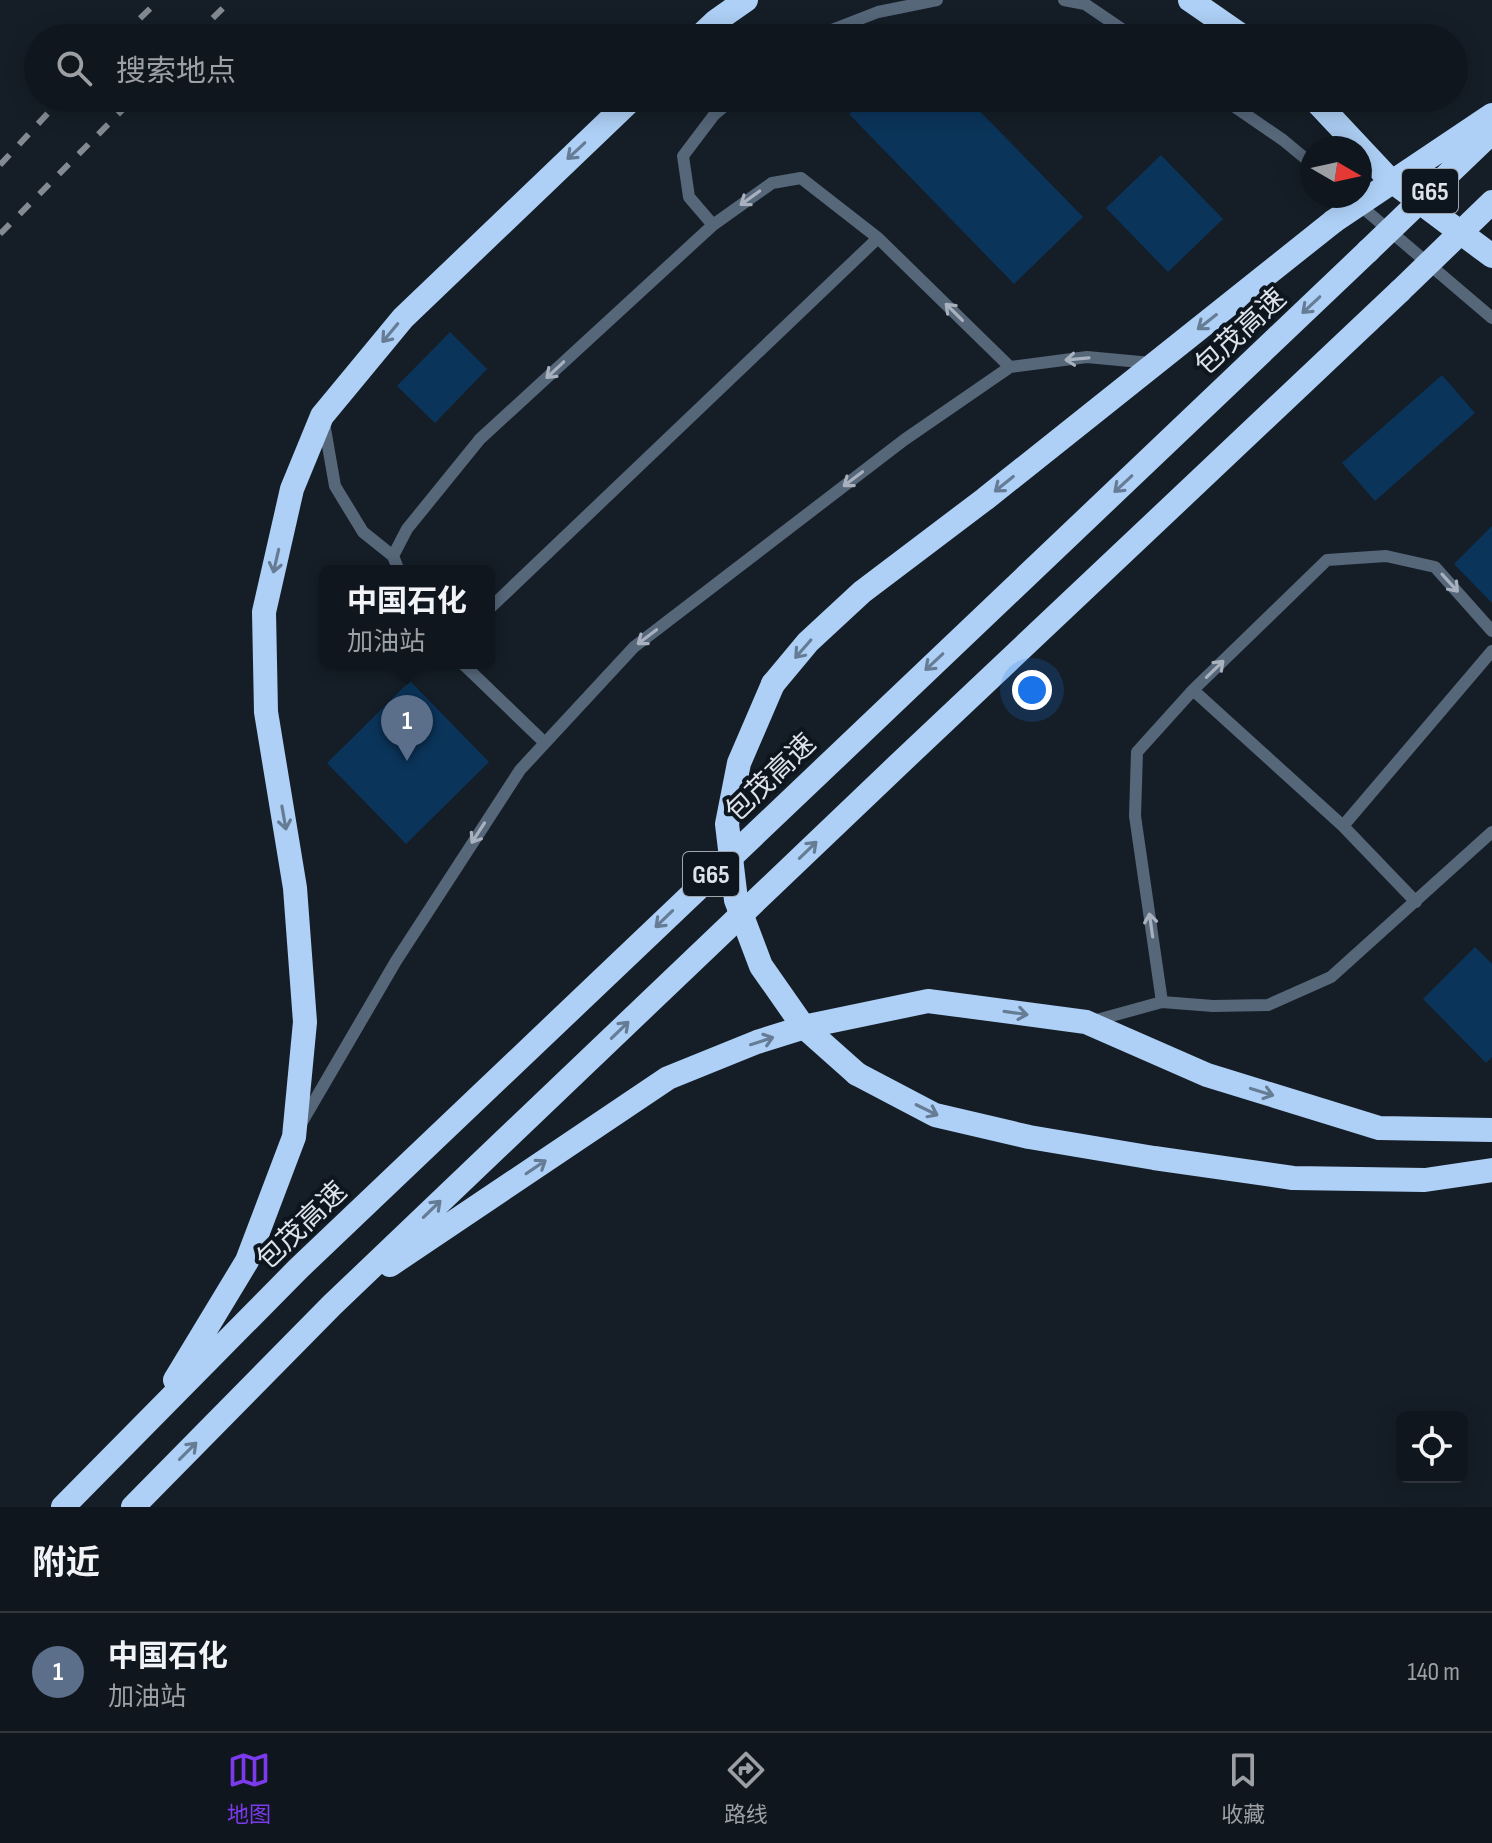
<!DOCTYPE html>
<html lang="zh">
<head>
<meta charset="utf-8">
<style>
	:root { --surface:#10161d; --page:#191f26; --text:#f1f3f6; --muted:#9c9fa4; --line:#30353b; --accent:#7c3aed }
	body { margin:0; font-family:"Sofia Sans Condensed","Noto Sans SC",sans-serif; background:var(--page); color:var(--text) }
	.controls { position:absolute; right:24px; bottom:24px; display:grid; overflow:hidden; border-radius:12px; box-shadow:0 4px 20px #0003 }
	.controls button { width:72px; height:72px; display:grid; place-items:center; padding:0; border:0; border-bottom:2px solid var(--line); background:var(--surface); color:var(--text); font:40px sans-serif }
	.compass { position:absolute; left:1300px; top:136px; width:72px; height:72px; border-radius:50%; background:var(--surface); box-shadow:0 4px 20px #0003; rotate:99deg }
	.you { position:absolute; left:1032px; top:690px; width:28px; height:28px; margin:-20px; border:6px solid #fff; border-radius:50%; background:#1a73e8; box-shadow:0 0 0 12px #1a73e833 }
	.badge { display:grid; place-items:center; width:52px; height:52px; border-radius:50%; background:var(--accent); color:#fff; font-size:26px; font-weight:700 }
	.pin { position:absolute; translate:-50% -66px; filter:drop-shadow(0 2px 4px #0008) }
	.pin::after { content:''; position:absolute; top:42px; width:28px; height:24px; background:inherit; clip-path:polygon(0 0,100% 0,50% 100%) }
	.popup { position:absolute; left:319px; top:565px; width:176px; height:104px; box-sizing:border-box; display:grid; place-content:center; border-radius:12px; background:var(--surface); filter:drop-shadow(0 2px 6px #0005); font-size:26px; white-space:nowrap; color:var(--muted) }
	.popup b { font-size:30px; color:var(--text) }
	.popup::after { content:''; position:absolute; left:50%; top:100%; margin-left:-16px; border:16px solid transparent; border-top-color:var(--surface) }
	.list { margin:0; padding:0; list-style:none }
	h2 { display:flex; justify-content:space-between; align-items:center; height:104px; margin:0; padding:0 32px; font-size:34px }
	h2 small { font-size:26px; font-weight:400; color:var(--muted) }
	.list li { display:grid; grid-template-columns:52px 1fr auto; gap:24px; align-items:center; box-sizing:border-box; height:120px; padding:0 32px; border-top:2px solid var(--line) }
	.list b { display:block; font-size:30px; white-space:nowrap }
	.list p { margin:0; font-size:26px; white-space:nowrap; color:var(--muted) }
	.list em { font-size:26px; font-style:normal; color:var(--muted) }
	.icon { flex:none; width:44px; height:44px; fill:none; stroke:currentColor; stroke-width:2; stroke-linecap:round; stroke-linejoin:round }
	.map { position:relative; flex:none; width:1492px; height:1507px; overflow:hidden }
	.search { position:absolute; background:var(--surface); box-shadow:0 4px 20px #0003; left:24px; right:24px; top:24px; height:88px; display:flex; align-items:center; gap:20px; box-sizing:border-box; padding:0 28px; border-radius:44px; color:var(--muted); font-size:30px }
	.sheet { height:224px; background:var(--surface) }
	nav { display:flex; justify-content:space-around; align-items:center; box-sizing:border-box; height:112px; border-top:2px solid var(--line); background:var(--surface); font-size:22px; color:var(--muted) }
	nav a { display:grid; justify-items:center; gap:4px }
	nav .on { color:var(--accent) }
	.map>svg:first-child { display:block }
</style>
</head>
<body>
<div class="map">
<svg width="1492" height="1507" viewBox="0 0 1492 1507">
	<rect width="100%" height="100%" fill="#151e27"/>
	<path fill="#0b345a" d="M1034,27L1045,38H1024Z
		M866,98H967L1083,217L1014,284L849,114Z
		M1161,155L1223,219L1168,272L1106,208Z
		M450,332L487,369L435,423L397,386Z
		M1442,375L1475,413L1375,501L1342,463Z
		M1492,526V603L1454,564Z
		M410,681L489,762L406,844L327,763Z
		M1475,947L1492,964V1057L1486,1063L1423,999Z"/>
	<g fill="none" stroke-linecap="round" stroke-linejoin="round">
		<path stroke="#56677a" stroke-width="12" d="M1064,0L1085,4L1135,38
			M811,38L878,12L937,0
			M1222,98L1283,140L1312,164
			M1349,196L1492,318
			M713,225L689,197L683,156L714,115L734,98
			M324,423L335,486L363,532L393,556
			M399,571L393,556L407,529L480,439L713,225L772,183L801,178L878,238L1010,367
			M489,609L878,238
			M462,663L545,743
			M1193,690L1343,826L1416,902
			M1343,826L1492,651
			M1162,1002L1135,816L1137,752L1193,690L1327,560L1386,556L1435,567L1492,631
			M1093,1021L1162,1002L1213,1006L1268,1005L1331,977L1492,832
			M302,1122L396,961L520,770L634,647L904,440L1010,367L1087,357L1151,363"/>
		<path stroke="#aed0f6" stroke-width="24" d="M1190,0L1245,38
			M698,38L716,21L746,0
			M1313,98L1389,179L1492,256
			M773,684L808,642L862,592L985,499L1334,221
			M857,1074L935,1115L1029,1137L1154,1158L1293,1178L1425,1180L1492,1170
			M390,1265L668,1078L757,1042L808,1026L928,1001L1086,1022L1207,1075L1379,1128L1492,1130
			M175,1380L247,1261L294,1137L305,1022L295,888L266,712L264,612L292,489L322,416L403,318L633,98
			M63,1507L298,1269L1368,251
			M133,1507L332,1305L898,765L1400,291"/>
		<path stroke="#838a92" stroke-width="6" stroke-dasharray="14 14" stroke-linecap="butt" d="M120,38L159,0
			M193,38L231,0
			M0,165L62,98
			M0,234L134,98"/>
		<path stroke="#aed0f6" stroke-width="24" d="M1334,221L1492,115
			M1368,251L1492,132
			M1400,291L1492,202
			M773,684L739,763L727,824L736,900L761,966L803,1026L857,1074"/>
	</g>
	<defs><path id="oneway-shaft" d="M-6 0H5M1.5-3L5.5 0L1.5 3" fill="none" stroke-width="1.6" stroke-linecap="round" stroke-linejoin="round" transform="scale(2)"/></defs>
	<g stroke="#667c95">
		<use href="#oneway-shaft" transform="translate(576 151) rotate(137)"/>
		<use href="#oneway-shaft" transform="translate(1311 305) rotate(137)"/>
		<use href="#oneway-shaft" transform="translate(1207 322) rotate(142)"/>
		<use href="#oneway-shaft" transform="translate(390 333) rotate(130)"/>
		<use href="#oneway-shaft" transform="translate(1004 484) rotate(141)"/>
		<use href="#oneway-shaft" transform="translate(1123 484) rotate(137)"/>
		<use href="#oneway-shaft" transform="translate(276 561) rotate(103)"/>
		<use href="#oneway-shaft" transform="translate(803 649) rotate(131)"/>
		<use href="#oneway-shaft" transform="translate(934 662) rotate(137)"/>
		<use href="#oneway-shaft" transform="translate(284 818) rotate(80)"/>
		<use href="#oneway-shaft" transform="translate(808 850) rotate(-44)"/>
		<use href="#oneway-shaft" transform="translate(664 919) rotate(136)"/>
		<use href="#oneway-shaft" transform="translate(1016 1013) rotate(8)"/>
		<use href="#oneway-shaft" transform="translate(620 1030) rotate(-44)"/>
		<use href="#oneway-shaft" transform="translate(762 1041) rotate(-18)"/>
		<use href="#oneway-shaft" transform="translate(1262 1092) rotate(17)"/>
		<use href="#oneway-shaft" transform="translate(927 1110) rotate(26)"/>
		<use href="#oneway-shaft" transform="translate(536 1167) rotate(-34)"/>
		<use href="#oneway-shaft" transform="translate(432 1209) rotate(-44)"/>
		<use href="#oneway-shaft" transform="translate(188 1451) rotate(-45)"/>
	</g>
	<g stroke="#a8b1bd">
		<use href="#oneway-shaft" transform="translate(750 198) rotate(144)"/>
		<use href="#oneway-shaft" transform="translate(954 312) rotate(-135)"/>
		<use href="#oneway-shaft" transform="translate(1077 359) rotate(175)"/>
		<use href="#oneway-shaft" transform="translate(555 370) rotate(137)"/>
		<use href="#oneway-shaft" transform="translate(853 479) rotate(143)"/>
		<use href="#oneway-shaft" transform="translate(1450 583) rotate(48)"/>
		<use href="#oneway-shaft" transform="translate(647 637) rotate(143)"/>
		<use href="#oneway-shaft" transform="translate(1215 669) rotate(-44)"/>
		<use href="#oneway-shaft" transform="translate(478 833) rotate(123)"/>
		<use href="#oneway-shaft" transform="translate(1151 925) rotate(-98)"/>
	</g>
	<g text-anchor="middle" stroke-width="8" stroke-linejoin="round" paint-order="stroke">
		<g fill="#0d151e" stroke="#9fa5ad" stroke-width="2">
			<rect x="1402" y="169" width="56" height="44" rx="6"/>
			<rect x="683" y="852" width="56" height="44" rx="6"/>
		</g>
		<g font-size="26" font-weight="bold" fill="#dee3ea">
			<text x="1430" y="200">G65</text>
			<text x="711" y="883">G65</text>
		</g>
		<g font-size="28" fill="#dee3ea" stroke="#0d151e">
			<text transform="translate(1240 331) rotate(-43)" y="10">包茂高速</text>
			<text transform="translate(770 777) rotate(-44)" y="10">包茂高速</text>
			<text transform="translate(301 1225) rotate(-44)" y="10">包茂高速</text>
		</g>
	</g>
</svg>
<div class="controls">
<button><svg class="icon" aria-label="locate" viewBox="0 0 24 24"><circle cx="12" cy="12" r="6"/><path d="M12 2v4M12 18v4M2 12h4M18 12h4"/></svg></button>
</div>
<svg class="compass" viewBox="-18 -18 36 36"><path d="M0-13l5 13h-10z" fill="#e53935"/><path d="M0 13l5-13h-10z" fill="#9c9fa4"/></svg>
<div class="you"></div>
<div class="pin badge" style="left:407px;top:761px;background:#5c6f8a">1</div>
<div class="popup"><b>中国石化</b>加油站</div>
<div class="search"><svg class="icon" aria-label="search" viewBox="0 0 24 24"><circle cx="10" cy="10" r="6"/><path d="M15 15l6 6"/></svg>搜索地点</div>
</div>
<section class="sheet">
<h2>附近<small></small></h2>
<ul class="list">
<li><span class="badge" style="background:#5c6f8a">1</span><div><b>中国石化</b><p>加油站</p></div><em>140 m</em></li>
</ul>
</section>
<nav>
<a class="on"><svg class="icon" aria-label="map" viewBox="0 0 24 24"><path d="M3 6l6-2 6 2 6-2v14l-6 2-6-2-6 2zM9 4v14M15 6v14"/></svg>地图</a>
<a><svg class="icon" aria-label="directions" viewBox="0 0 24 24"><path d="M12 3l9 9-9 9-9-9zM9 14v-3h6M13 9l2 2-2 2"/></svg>路线</a>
<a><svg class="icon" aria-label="saved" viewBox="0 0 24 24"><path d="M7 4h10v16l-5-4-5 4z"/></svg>收藏</a>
</nav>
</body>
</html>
